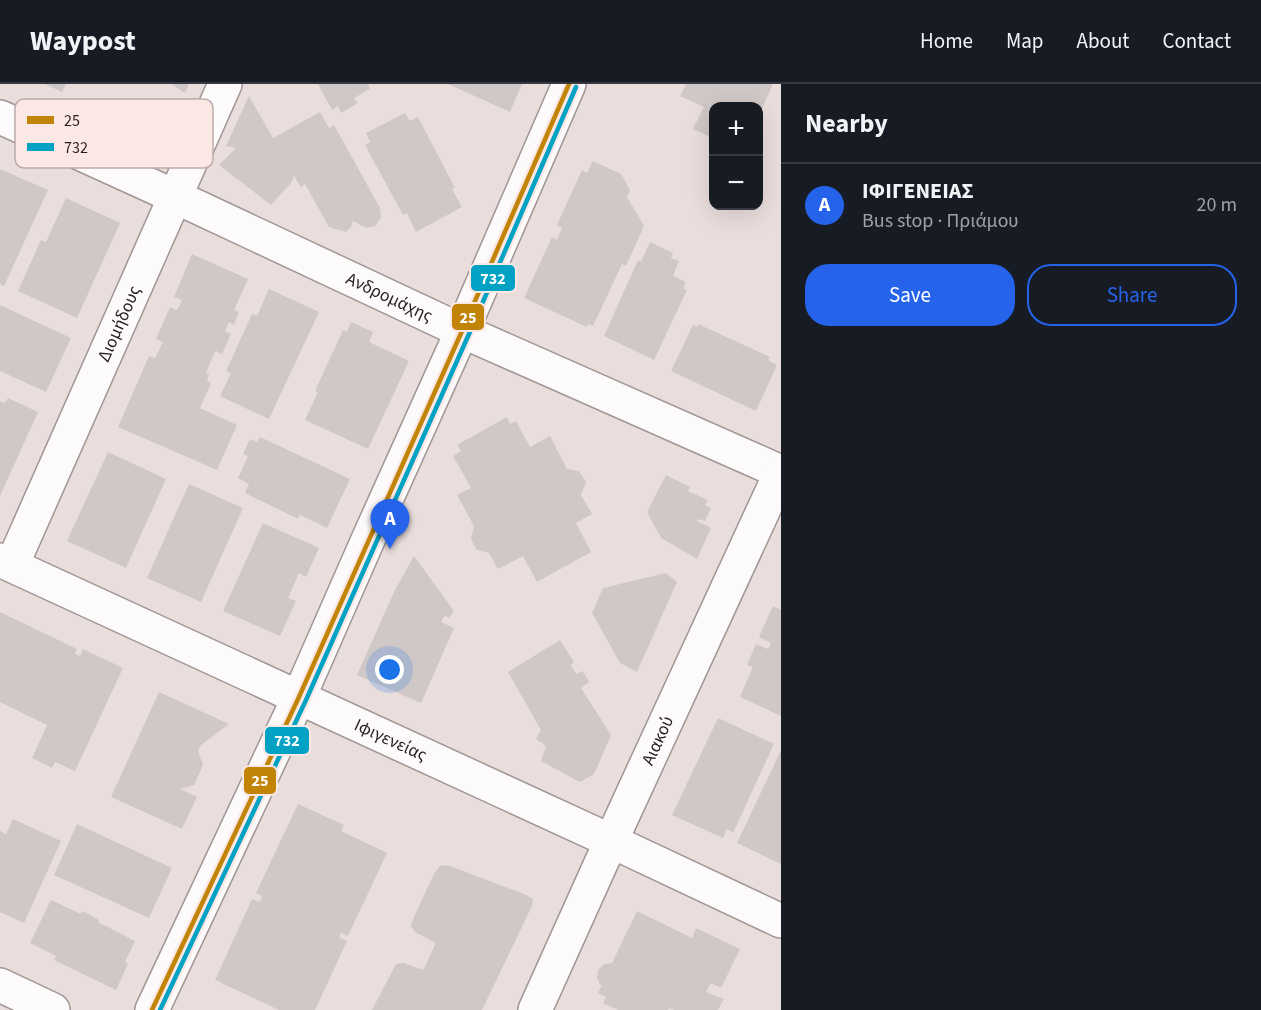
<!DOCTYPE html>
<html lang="en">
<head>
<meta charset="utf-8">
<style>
	:root { --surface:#171b24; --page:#242831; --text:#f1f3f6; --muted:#9ea1a6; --line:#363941; --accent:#2563eb }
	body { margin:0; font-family:"Source Sans 3",sans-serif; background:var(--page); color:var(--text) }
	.controls { position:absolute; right:18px; top:18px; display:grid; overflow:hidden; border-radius:12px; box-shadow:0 6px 24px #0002 }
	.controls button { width:54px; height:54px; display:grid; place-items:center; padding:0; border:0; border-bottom:2px solid var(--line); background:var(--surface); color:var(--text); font:30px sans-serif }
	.you { position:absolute; left:390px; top:586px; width:21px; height:21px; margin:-15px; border:4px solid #fff; border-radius:50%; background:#1a73e8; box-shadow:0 0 0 9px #1a73e833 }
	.badge { display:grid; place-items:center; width:39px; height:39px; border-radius:50%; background:var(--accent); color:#fff; font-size:20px; font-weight:700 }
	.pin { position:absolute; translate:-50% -50px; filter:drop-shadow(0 2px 3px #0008) }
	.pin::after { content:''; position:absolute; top:32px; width:21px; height:18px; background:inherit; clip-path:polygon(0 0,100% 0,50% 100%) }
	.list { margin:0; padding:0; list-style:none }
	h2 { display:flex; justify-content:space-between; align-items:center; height:78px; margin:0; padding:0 24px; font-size:26px }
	h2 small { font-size:20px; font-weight:400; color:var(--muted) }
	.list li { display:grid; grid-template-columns:39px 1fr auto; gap:18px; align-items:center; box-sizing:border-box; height:84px; padding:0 24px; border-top:2px solid var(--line) }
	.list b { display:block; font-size:22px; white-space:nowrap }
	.list p { margin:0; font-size:20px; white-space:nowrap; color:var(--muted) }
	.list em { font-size:20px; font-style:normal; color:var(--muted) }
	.actions { display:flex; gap:12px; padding:18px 24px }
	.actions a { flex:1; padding:14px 0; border:2px solid var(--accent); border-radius:24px; text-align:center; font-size:21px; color:var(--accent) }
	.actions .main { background:var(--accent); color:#fff }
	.map { position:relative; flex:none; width:781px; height:926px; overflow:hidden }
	header { display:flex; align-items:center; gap:36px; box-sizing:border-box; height:84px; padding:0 30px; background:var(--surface); border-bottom:2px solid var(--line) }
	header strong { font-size:28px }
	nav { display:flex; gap:33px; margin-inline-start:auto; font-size:21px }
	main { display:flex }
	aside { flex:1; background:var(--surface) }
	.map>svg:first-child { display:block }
</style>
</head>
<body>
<header>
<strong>Waypost</strong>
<nav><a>Home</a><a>Map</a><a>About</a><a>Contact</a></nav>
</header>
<main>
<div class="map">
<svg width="781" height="926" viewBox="0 0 781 926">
	<rect width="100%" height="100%" fill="#e9dedc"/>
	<path fill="#d0c8c6" d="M45,0H66L62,8Z
		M172,0H189L185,9Z
		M318,0H368L370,5L354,14L358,19L341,29L338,22L332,26Z
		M448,0H522L510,28Z
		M686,0H773L759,31V22H714V55L693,45L704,23L680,12Z
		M249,12L273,54L320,28L329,44L334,41L380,124L381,134L375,142L366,144L353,137L351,143L346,148L329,143L305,100L301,103L294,92L291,99L271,121L219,81L236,64L226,62Z
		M405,29L410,37L418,33L455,104L452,105L462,123L416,148L407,129L403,131L365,61L370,58L366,49Z
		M593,77L621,90L630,106L627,113L644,142L626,182L622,180L593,242L588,240L587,243L524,214L552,153L557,156L562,144L557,141L582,86L587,89Z
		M0,85L48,106L4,202L0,200Z
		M66,114L120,139L77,234L18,207L41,156L46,158Z
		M650,158L673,169L671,174L679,177L673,192L686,198L683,204L687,206L654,276L604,252L638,176L641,178Z
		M192,170L248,195L234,226L239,228L234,241L229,238L225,247L231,250L222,270L215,267L206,289L209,290L207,297L211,299L200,324L237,341L217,386L118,343L149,272L155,274L163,258L156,255L170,223L177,226L182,216L174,213Z
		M269,205L319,228L269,335L220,312L231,289L226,287L252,230L257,232Z
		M0,221L71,254L46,308L0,287Z
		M351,238L373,248L369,258L409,277L368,365L305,336L318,308L315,307L343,246L347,248Z
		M698,240L770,273L768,276L777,281L756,327L671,287L693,241L697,243Z
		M8,314L38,328L0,412V317L5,319Z
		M507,333L510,340L516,337L530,363L550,352L567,385L579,387L586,398L581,411L592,430L576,439L591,468L537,498L523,472L498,485L489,469L477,466L471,455L474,442L457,411L471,404L453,372L461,367L457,361Z
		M260,353L350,395L327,444L300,431L298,435L245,409L249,400L238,394L248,372L243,370L250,355L257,358Z
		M108,368L166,395L126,484L67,457Z
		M666,391L690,403L688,407L708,416L705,421L711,424L705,437L698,435L697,437L711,444L697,475L661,454L647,428Z
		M189,400L243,424L201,518L147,494Z
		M263,439L319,464L306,493L299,489L288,514L296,517L280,552L223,527Z
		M414,472L454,527L449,534L445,531L441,538L454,544L421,619L357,591L394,508Z
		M666,489L677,498L637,588L620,579L592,529L603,504Z
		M773,522L781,526V632L740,613L753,583L747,581L756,560L768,565L771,559L759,553Z
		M0,528L77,565L75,570L80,572L83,565L123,584L75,687L55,678L52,684L32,674L47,641L0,618Z
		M560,556L574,578L571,581L576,590L583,587L589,598L581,604L611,651L594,690L580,698L541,677L546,662L536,655L541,646L508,588Z
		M159,608L229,640L201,661L198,667L203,681L194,701L180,705L197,713L182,745L111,713Z
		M718,634L774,660L733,749L727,745L723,754L672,731Z
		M781,666V780L737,759Z
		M298,720L344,741L341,747L387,769L348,852L341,849L339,853L347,857L315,926H279L215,896L252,815L260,818L262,812L256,809Z
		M13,735L61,757L24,839L0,828V747L6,750Z
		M77,740L172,784L149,834L54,791Z
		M441,781L450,782L524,810L533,815L532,822L482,926H372L396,880L404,879L423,886L436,859L415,848L411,842L413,835L434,790Z
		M51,816L81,830L82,827L99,836L98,838L135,857L125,878L128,880L116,906L54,876L56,872L30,859Z
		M637,827L692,854L696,844L740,865L721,904L711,899L706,908L724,915L718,926H674L669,924L668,926H618L603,919L606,913L598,909L602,901H600L597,893L598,886L604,880L612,879Z"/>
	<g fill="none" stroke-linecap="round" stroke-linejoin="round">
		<defs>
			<g id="minor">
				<path id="s1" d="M0,33L176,113L462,247L781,388"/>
				<path id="s2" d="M0,476L611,757L781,837"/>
				<path id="s3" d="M12,481L225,0"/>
				<path d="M0,901L53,926"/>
				<path d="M152,926L299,613L367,458L462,247L569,0"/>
				<path id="s4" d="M535,926L611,757L781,388"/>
			</g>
		</defs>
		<use href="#minor" stroke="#9f9695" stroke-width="36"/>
		<use href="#minor" stroke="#fcfafa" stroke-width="33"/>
		<defs>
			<path id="bus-1" d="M152,926L299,613L462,247L569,0"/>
			<path id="bus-2" d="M160,926L306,616L469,250L576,3"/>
		</defs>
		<use href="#bus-1" stroke="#fbe8e5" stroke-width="9"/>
		<use href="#bus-2" stroke="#fbe8e5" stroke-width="9"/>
		<use href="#bus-1" stroke="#c28407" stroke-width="4.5"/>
		<use href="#bus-2" stroke="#02a2c5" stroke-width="4.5"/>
	</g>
	<g text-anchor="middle" stroke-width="6" stroke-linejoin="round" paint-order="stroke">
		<g font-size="18" fill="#251e1d" stroke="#fbe8e5">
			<text dy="6" stroke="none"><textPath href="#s1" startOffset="429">Ανδρομάχης</textPath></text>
			<text dy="6" stroke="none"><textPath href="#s3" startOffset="264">Διομήδους</textPath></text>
			<text dy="6" stroke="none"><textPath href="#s2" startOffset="430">Ιφιγενείας</textPath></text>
			<text dy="6" stroke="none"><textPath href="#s4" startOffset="296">Αιακού</textPath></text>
		</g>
	</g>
	<rect x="15" y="15" width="198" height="69" rx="9" fill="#fbe8e5" stroke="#bbaba9" stroke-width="1.5"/>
	<rect x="27" y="32" width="27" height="8" fill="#c28407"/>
	<rect x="27" y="59" width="27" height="8" fill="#02a2c5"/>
	<g font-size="16" fill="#251e1d">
		<text x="64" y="42">25</text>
		<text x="64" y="69">732</text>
	</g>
	<g stroke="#fbe8e5" stroke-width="2">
		<rect x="470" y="180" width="46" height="28" rx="6" fill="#02a2c5"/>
		<rect x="451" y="219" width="34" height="28" rx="6" fill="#c28407"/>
		<rect x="264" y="642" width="46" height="29" rx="6" fill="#02a2c5"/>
		<rect x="243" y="682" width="34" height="29" rx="6" fill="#c28407"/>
	</g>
	<g font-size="16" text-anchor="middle" font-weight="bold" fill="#fff">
		<text x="493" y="200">732</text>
		<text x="468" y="239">25</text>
		<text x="287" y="662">732</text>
		<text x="260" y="702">25</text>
	</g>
</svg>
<div class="controls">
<button>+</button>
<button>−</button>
</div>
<div class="you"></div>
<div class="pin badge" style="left:390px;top:465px">A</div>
</div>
<aside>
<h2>Nearby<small></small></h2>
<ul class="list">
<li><span class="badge">A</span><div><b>ΙΦΙΓΕΝΕΙΑΣ</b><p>Bus stop · Πριάμου</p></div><em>20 m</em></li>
</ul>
<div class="actions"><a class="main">Save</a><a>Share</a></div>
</aside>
</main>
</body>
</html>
